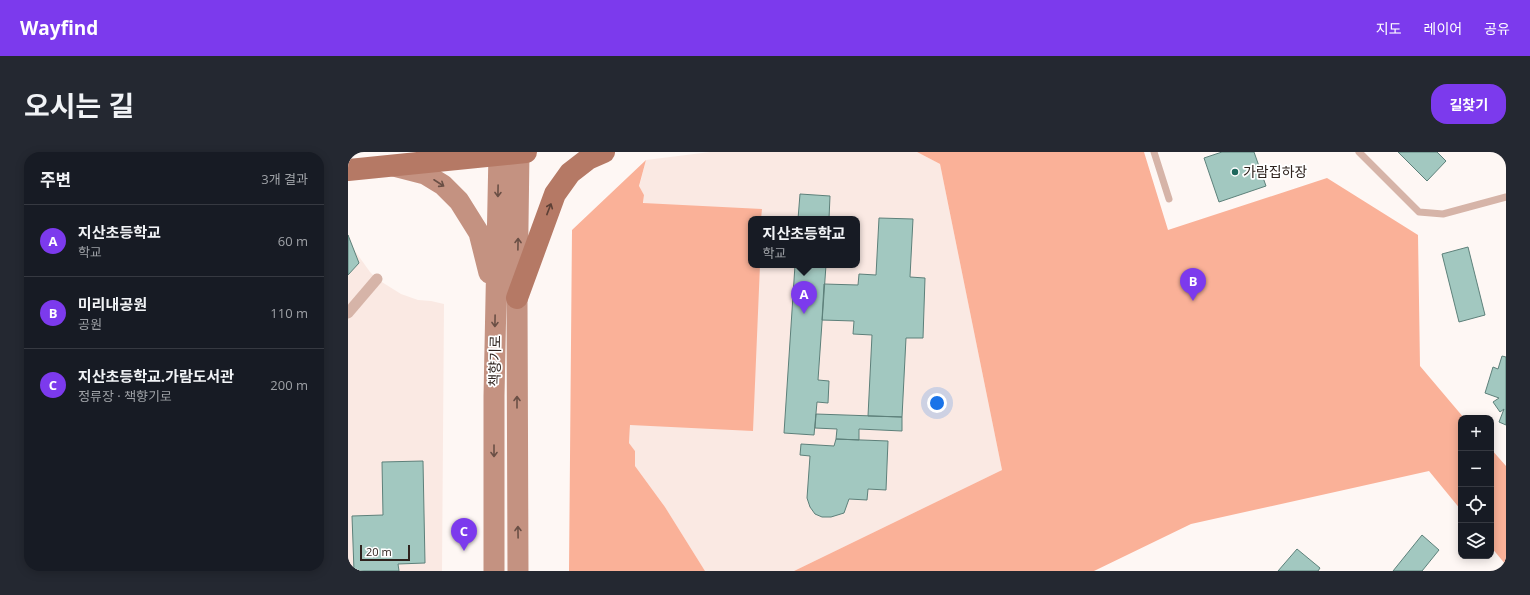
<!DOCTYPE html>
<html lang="ko">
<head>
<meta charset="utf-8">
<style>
	:root { --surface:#171b24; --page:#242831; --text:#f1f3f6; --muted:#9ea1a6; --line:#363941; --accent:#7c3aed }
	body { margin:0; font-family:"Open Sans","Noto Sans KR",sans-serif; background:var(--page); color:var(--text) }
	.controls { position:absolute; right:12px; bottom:12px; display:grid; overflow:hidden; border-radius:8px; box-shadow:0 2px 10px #0003 }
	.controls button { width:36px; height:36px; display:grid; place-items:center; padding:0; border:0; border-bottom:1px solid var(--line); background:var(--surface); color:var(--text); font:20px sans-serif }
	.scale { position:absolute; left:12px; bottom:10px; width:50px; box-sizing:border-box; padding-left:4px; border:2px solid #2e221d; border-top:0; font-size:11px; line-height:14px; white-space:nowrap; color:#2e221d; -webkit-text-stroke:3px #fff; paint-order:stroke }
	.you { position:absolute; left:589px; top:251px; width:14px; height:14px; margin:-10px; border:3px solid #fff; border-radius:50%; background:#1a73e8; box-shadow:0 0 0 6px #1a73e833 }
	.badge { display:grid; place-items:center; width:26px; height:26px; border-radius:50%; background:var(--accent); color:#fff; font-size:13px; font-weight:700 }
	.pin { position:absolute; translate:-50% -33px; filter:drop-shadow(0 1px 2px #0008) }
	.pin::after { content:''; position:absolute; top:21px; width:14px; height:12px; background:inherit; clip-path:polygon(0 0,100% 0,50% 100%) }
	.popup { position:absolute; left:400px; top:64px; width:112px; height:52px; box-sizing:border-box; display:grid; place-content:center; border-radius:8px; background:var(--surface); filter:drop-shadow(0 1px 3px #0005); font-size:13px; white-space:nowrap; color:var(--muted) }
	.popup b { font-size:15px; color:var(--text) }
	.popup::after { content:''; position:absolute; left:50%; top:100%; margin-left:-8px; border:8px solid transparent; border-top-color:var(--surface) }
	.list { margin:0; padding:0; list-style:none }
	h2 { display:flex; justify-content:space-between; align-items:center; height:52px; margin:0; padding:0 16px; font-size:17px }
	h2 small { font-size:13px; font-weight:400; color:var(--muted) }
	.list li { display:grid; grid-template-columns:26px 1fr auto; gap:12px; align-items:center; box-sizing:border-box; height:72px; padding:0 16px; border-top:1px solid var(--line) }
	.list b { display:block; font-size:15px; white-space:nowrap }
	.list p { margin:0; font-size:13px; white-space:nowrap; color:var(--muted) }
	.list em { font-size:13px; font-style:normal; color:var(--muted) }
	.icon { flex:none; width:22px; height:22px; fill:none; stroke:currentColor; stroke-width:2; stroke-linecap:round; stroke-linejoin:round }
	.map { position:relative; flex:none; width:1158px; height:419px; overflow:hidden; border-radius:16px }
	header { display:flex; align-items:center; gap:24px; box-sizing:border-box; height:56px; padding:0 20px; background:var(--accent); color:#fff }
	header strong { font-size:19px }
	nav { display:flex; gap:22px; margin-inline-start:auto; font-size:14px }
	.intro { display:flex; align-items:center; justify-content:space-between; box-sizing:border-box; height:96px; padding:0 24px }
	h1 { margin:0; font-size:28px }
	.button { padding:10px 18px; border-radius:16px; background:var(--accent); color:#fff; font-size:14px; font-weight:700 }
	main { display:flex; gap:24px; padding:0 24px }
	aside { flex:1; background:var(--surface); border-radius:16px; box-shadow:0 2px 10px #0003 }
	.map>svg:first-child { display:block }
</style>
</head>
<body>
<header>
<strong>Wayfind</strong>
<nav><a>지도</a><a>레이어</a><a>공유</a></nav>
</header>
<div class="intro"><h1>오시는 길</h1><a class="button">길찾기</a></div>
<main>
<aside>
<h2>주변<small>3개 결과</small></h2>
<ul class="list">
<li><span class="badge">A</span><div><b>지산초등학교</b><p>학교</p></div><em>60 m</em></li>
<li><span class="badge">B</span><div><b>미리내공원</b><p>공원</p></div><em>110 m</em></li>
<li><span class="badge">C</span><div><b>지산초등학교.가람도서관</b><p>정류장 · 책향기로</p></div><em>200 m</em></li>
</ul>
</aside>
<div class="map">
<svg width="1158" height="419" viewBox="0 0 1158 419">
	<rect width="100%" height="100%" fill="#fef7f4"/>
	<path fill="#fae9e3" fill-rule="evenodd" d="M362,0H569L592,12L654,318L446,419H357L317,355L287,314V299L281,291L296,43L291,35L298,8ZM403,67H509V113H403Z
		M0,81L7,99L22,120L29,127L53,142L70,148L83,149L96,152L94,419H0Z"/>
	<path fill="#fab198" d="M569,0H796L820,78L979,26L1070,83L1072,214L1116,266H1113V358L1081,319L843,372L746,419H446L654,318L592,12Z
		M298,8L291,34L296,43L295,51L414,57L413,67H403V113H412L405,279L282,273L281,291L287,299V314L317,355L357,419H221L224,78Z
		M1143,297L1158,314V413L1143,395Z"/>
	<path fill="#a2c8c0" stroke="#5d807a" d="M874,0H906L918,34L871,50L856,6Z
		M1050,0H1089L1098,9L1079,29Z
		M452,42L482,44L481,67H450Z
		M531,66L565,67L562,125L577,126L575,186H558L554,265L520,264L524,183L505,182L506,169L474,168L476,132L510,133L511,122L528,123Z
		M0,83L11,111L0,123Z
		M1120,95L1137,163L1111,170L1094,102Z
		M447,113H478L470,228L481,229L480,251L469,250L466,283L436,281Z
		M1154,204L1158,205V273L1151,270L1156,257L1152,260L1145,250L1151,246L1137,241L1145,215L1150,217Z
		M468,262L554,265V279L511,277V288L488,287L489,277L467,276Z
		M488,287L540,289L538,338L520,337L519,348L501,347L496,361L483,365H474L467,362L462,355L459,346L462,304L452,303L453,292L486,294Z
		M75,309L77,411L50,412L51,419H6L4,364L35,363L34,310Z
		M1074,383L1091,398L1074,419H1045Z
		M949,397L972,416L970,419H930Z"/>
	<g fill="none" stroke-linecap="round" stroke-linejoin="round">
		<path stroke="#d6b4a8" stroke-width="7" d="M806,0L821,47
			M1011,0L1071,60L1095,62L1158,45"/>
		<path stroke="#d6b4a8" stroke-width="11" d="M0,161L29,127"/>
		<path stroke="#c49281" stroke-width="21" d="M46,14L77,22L95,33L111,49L131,81L141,121
			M146,419V244L151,0
			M170,419L169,146L171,0"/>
		<path stroke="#b57965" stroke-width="22" d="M0,18L178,0
			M169,146L207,42L222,21L240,7L256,0"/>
	</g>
	<defs><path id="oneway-shaft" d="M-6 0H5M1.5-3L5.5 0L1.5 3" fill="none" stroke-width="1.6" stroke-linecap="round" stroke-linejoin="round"/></defs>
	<g stroke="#6a4f45">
		<use href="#oneway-shaft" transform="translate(91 31) rotate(33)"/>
		<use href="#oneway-shaft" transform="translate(150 39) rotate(91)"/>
		<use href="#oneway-shaft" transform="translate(170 92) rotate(-89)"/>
		<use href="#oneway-shaft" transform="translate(147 169) rotate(91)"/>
		<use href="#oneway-shaft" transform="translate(169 250) rotate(-90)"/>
		<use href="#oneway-shaft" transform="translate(146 299) rotate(90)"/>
		<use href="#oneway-shaft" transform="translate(170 380) rotate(-91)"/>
	</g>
	<use stroke="#5d4036" href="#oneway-shaft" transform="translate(201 57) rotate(-69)"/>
	<circle fill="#1e675d" stroke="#fff" stroke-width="1.5" cx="887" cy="20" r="4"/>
	<g text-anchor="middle" stroke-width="3.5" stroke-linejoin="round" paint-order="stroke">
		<g font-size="14" fill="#2e221d" stroke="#fff" text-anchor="start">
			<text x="895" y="25">가람집하장</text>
		</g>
		<g font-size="14" fill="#2e221d" stroke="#fff">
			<text transform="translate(147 209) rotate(-89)" y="5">책향기로</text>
		</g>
	</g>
</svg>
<div class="controls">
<button>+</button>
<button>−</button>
<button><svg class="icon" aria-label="locate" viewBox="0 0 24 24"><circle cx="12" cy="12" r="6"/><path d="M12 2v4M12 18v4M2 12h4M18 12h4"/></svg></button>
<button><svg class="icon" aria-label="layers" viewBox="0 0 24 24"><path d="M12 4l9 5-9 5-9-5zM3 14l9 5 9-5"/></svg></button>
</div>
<div class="scale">20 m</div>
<div class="you"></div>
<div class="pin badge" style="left:456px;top:162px">A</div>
<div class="popup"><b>지산초등학교</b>학교</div>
<div class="pin badge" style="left:845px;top:149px">B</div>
<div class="pin badge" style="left:116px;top:399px">C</div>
</div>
</main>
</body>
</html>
